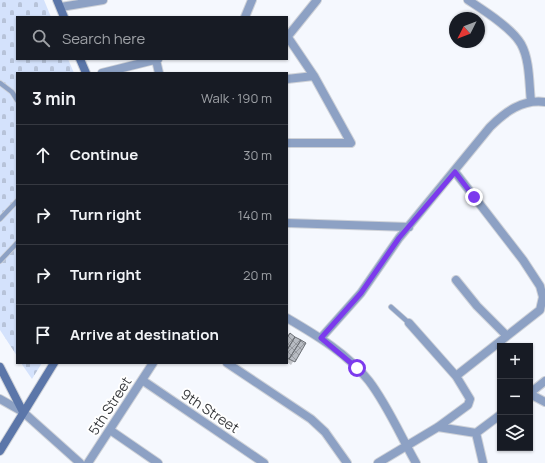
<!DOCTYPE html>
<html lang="en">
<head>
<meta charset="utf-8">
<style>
	:root { --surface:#171b24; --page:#20242c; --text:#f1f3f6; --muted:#9ea1a6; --line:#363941 }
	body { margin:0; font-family:Manrope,sans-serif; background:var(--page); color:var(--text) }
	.controls { position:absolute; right:12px; bottom:12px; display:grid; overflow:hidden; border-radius:0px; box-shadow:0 1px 3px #0004 }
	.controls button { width:36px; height:36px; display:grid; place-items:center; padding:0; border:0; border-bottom:1px solid var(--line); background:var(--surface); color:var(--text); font:20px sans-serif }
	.compass { position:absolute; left:449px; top:12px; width:36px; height:36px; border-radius:50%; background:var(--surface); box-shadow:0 1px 3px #0004; rotate:228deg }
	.stop { position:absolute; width:12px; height:12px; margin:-9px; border:3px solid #7c3aed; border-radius:50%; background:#fff }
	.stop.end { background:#7c3aed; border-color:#fff; box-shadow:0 1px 4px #0008 }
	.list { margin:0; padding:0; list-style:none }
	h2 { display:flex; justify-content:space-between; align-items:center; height:52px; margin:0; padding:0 16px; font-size:17px }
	h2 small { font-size:13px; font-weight:400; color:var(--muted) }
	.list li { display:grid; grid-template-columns:26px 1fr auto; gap:12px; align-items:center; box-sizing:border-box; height:60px; padding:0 16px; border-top:1px solid var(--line) }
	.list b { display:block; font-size:15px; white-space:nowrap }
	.list em { font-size:13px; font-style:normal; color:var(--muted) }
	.icon { flex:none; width:22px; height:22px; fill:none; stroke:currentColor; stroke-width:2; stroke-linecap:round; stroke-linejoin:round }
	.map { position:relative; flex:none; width:545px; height:463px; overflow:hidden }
	.search { position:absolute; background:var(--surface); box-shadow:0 1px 3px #0004; left:16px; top:16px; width:272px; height:44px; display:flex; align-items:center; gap:10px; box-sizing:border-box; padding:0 14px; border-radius:0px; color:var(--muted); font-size:15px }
	.panel { position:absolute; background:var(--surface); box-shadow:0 1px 3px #0004; left:16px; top:72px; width:272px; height:292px; border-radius:0px }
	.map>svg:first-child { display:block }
</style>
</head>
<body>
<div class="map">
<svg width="545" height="463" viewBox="0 0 545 463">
	<defs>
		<pattern id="cemetery-stones" width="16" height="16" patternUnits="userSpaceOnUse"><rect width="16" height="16" fill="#d4e2fc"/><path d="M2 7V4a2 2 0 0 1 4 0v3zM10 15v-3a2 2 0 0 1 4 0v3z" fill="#b7c3d9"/></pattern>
		<pattern id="building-cross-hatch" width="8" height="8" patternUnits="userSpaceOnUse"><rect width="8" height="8" fill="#b7bbc2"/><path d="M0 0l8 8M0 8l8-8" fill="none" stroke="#96999f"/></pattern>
	</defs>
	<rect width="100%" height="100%" fill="#f5f8fe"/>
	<path fill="url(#cemetery-stones)" d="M0,0H44L51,17H17V59H68L74,73H17V356L0,330Z
		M21,363H42L32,379Z"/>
	<path fill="#0003" d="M287,333L305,343L291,365L287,362Z"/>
	<path fill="url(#building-cross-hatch)" stroke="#6c7076" d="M290,333L295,337L287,350V338Z
		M295,337L301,340L289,359L287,358V350Z
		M301,340L306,343L295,362L289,359Z"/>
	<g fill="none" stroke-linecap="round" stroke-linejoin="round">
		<defs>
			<path id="lane" d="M0,83L12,92L17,100
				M0,219L17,201
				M0,261L17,243
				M391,307L409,323"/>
			<path id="street" d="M468,0C483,10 512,28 521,44C530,60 529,84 531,102
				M61,7L103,0
				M245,17L252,0
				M287,36L314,76L351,143H287
				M288,36L317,0
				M156,60L159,73
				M102,73L158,59
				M287,79L314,76
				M455,172L523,260L540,286L543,297L540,310L456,376
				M287,223L409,227
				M456,280L477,306L507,336
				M287,318C316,335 348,354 369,381C388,406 400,435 416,463
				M321,338L361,293L399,238L490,127C505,112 522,99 545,102
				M227,363L311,419L325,432L347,463
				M142,380L264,463
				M530,393L545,381
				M530,394L545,402
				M0,399L23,412L80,463
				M438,427L476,433L500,415
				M110,430L158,463
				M476,433L483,463
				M88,463L153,363
				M378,463L438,427L468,405L470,399L456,376L409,323"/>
			<path id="secondary" d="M57,0L64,17
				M80,59L86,73
				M0,367L23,412
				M0,451L54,363"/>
		</defs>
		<use href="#lane" stroke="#cfd2d8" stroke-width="6"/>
		<use href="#street" stroke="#cfd2d8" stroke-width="10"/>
		<use href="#secondary" stroke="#cfd2d8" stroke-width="10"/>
		<use href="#lane" stroke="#8da1c4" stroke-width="4.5"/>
		<use href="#street" stroke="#8da1c4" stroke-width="8"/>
		<use href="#secondary" stroke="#5b76a9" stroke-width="8"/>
	</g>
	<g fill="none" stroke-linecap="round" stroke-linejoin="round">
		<path stroke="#7c3aed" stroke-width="5" d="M357,368L321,338L361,293L399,238L455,172L474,197"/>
	</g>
	<g text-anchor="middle" stroke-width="4" stroke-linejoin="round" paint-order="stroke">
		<g font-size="14" fill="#393b3e" stroke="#fff">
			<text transform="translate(110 406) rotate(-57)" y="5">5th Street</text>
			<text transform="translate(210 411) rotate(34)" y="5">9th Street</text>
		</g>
	</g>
</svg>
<div class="controls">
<button>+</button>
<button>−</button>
<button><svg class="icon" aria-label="layers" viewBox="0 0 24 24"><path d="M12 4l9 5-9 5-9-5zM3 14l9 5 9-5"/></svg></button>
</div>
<svg class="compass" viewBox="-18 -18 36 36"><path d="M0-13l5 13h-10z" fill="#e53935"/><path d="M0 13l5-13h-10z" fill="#9ea1a6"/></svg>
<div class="stop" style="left:357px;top:368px"></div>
<div class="stop end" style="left:474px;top:197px"></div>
<div class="search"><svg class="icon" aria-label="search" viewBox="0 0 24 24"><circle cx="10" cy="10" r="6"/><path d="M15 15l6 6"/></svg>Search here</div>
<section class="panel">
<h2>3 min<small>Walk · 190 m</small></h2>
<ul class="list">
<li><svg class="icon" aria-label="ahead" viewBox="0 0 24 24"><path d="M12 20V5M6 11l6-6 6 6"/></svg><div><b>Continue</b></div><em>30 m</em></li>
<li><svg class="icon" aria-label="right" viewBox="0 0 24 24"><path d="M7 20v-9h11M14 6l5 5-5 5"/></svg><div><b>Turn right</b></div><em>140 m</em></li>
<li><svg class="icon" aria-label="right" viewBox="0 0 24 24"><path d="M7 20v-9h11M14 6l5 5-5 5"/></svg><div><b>Turn right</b></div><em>20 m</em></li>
<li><svg class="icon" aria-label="arrive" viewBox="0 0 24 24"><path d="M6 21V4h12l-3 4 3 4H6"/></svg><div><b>Arrive at destination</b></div></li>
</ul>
</section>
</div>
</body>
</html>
